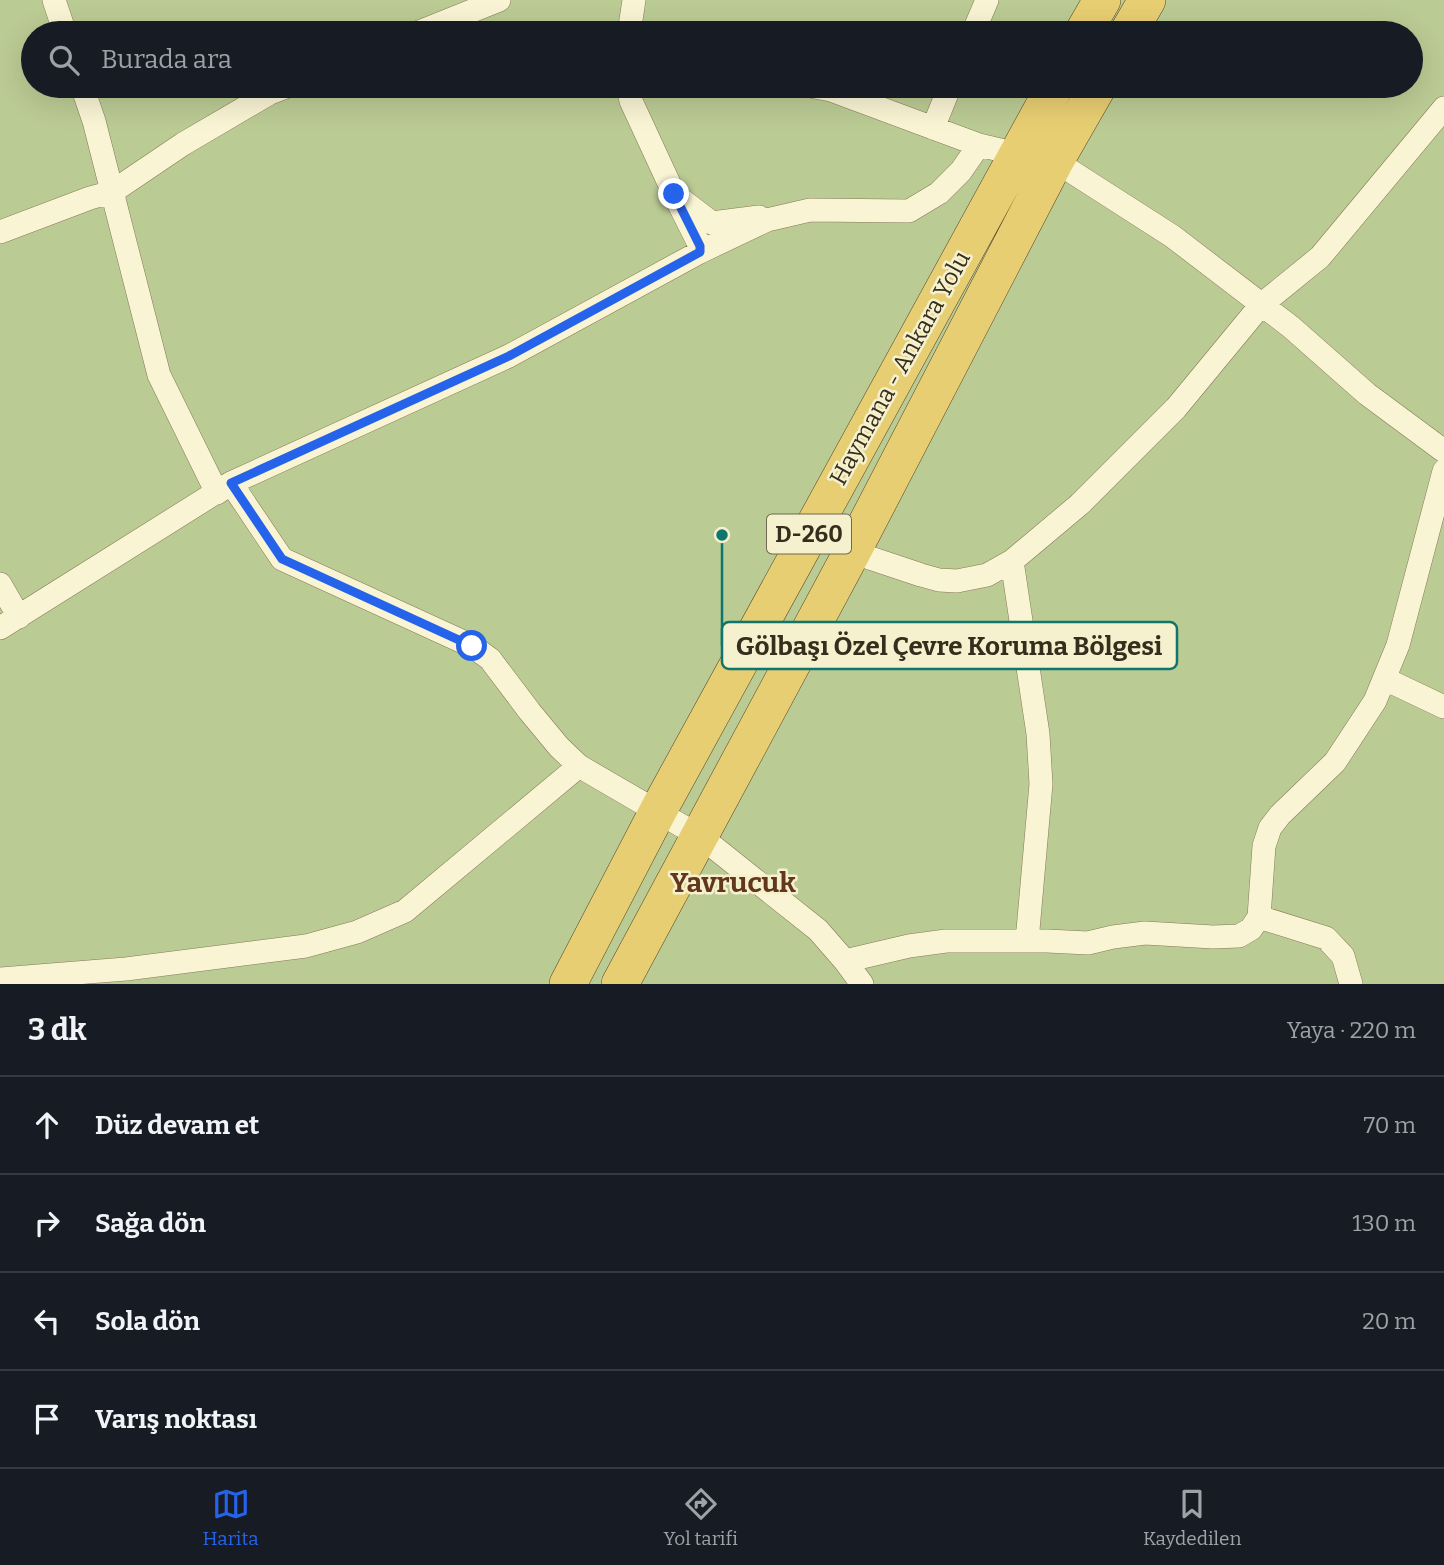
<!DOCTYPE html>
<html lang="tr">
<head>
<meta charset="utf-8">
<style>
	:root { --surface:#171b24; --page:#242831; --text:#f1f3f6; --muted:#9ea1a6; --line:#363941; --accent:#2563eb }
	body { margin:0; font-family:Bitter,serif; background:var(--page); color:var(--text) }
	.stop { position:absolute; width:21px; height:21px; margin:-16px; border:5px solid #2563eb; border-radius:50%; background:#fff }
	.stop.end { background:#2563eb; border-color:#fff; box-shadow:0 2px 7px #0008 }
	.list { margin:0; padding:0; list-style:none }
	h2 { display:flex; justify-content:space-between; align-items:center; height:91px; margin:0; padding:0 28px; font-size:30px }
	h2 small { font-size:23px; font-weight:400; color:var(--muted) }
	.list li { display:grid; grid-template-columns:46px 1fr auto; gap:21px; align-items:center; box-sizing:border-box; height:98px; padding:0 28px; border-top:2px solid var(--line) }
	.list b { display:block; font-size:26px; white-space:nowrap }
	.list em { font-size:23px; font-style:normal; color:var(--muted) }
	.icon { flex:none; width:38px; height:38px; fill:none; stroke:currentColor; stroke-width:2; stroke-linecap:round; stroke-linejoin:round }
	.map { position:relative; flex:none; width:1444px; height:984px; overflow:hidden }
	.search { position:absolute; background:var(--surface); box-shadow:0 7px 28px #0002; left:21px; right:21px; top:21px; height:77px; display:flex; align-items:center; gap:18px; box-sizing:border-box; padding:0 24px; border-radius:38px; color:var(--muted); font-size:26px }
	.sheet { height:483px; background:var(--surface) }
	nav { display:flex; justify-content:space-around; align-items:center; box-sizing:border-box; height:98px; border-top:2px solid var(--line); background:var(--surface); font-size:19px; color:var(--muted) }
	nav a { display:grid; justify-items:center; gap:4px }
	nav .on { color:var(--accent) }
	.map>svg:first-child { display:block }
</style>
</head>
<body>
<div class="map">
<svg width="1444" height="984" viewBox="0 0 1444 984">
	<rect width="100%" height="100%" fill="#eee8bf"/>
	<path fill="#bbcb94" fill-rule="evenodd" d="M0,0H1444V984H0ZM33,33H1411V86H33Z"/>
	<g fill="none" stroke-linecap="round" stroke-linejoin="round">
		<defs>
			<path id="minor" d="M54,0L65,33
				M417,33L499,0
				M629,33L634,0
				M973,33L987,0
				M82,86L94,121L159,375L217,493L231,483L282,559L472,646L490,659L530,712L559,747L579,766L701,837L818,930L845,961L862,984
				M628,86L631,101L674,194L712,223L759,217
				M732,86H735
				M810,86L831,90L979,145
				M933,128L950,86
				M1055,161L1172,236L1291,327L1367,394L1444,451
				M677,200L700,246V252
				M0,232L90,198L112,192L183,144L270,93L288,86
				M852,552L921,575L939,580L957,581L987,575L1012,561L1080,504L1176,408L1261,305L1320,257L1444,108
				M1012,561L1038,734L1041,784L1027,941
				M0,584L19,617
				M0,628L231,483L509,356L700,252L767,220L810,210L909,211L939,193L961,171L979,145L1017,154
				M1385,679L1444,707
				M1259,917L1326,938L1343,956L1351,984
				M845,961L909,946L946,941H1047L1088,943L1113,937L1145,933L1213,937L1239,936L1251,929L1259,917L1264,846L1270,828L1280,815L1335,762L1375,701L1398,645L1444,471
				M0,979L126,969L306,946L357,932L405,911L579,766"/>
			<path id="trunk" d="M1083,33L1102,0
				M1128,33L1147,0
				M568,984L658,811L1055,86
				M620,984L852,552L1055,161L1098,86"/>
		</defs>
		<use href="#minor" stroke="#867958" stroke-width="24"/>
		<use href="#trunk" stroke="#54462c" stroke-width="38"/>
		<use href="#minor" stroke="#f9f4d3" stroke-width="23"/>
		<use href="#trunk" stroke="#e8ce72" stroke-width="37"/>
	</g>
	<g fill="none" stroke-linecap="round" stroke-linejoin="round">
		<path stroke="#2563eb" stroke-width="9" d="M472,646L282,559L231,483L509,356L700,252V246L674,194"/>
	</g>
	<g text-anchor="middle" stroke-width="5" stroke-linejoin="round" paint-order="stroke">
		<rect fill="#f5f1cf" stroke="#6f6852" stroke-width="2" x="767" y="514.5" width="84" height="39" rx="5"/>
		<g font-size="23" font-weight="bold" fill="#362d1c">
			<text x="809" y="542">D-260</text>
		</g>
		<g font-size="24" fill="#362d1c" stroke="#f5f1cf">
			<text transform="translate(900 368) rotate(-61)" y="8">Haymana - Ankara Yolu</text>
		</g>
		<g font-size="28" font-weight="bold" fill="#62371c" stroke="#f5f1cf">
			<text x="733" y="892">Yavrucuk</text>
		</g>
	</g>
	<path fill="none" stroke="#0f766e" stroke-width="2.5" d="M722 535L722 646"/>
	<circle fill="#0f766e" stroke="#f5f1cf" stroke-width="2.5" cx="722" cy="535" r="7"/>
	<rect fill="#f5f1cf" stroke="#0f766e" stroke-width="2.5" x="722" y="622" width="455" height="47" rx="7"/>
	<g font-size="26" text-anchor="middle" font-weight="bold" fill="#362d1c">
		<text x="949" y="655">Gölbaşı Özel Çevre Koruma Bölgesi</text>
	</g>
</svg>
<div class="stop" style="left:472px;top:646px"></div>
<div class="stop end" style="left:674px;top:194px"></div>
<div class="search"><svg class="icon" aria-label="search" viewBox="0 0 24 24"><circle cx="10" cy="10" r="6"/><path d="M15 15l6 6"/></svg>Burada ara</div>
</div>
<section class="sheet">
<h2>3 dk<small>Yaya · 220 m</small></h2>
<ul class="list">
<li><svg class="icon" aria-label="ahead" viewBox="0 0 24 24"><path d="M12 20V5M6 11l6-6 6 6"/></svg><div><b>Düz devam et</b></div><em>70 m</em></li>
<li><svg class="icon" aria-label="right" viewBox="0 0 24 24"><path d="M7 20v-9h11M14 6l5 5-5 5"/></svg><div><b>Sağa dön</b></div><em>130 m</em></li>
<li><svg class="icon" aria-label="left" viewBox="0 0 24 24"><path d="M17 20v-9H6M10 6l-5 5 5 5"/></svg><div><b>Sola dön</b></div><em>20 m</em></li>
<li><svg class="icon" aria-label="arrive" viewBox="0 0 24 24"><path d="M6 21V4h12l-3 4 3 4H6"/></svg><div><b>Varış noktası</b></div></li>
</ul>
</section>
<nav>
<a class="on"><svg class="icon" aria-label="map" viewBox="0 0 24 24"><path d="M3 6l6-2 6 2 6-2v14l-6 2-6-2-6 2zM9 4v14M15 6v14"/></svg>Harita</a>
<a><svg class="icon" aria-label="directions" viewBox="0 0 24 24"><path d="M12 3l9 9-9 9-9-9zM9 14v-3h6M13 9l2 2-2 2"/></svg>Yol tarifi</a>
<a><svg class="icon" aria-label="saved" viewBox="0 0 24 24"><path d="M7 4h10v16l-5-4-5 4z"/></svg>Kaydedilen</a>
</nav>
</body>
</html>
